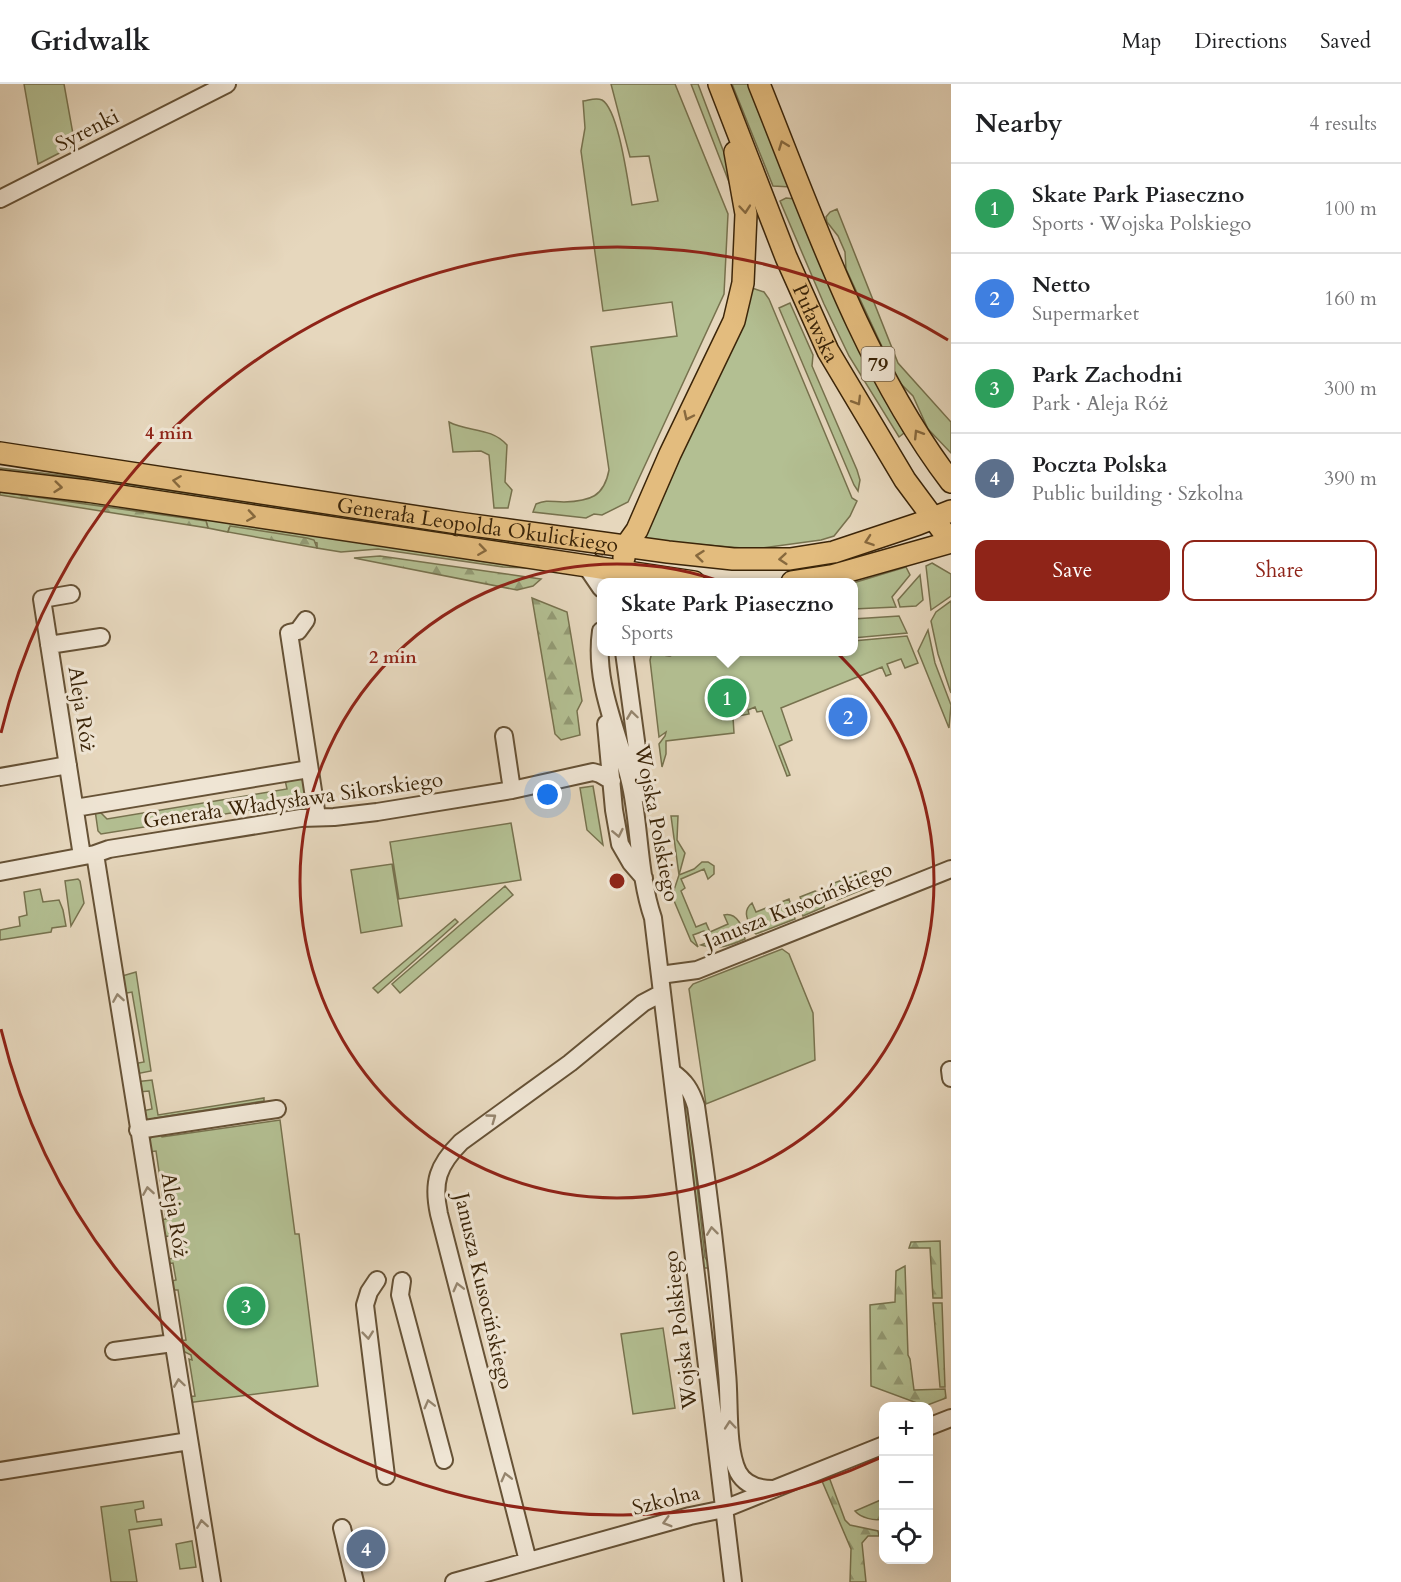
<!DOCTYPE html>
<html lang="en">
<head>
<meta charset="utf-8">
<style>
	:root { --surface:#fff; --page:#f2f2f2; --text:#202124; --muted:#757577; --line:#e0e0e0; --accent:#8f2418 }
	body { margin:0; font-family:Cardo,serif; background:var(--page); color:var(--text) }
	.controls { position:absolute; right:18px; bottom:18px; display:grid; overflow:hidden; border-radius:12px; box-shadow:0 6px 24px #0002 }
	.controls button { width:54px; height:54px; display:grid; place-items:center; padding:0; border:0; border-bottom:2px solid var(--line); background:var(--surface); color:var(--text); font:30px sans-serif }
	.you { position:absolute; left:548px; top:711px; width:21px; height:21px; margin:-15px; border:4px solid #fff; border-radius:50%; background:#1a73e8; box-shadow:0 0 0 9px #1a73e833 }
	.badge { display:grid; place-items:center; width:39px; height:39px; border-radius:50%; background:var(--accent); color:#fff; font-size:20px; font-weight:700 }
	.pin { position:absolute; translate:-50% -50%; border:3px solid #fff; box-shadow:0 2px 6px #0006 }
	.popup { position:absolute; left:597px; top:494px; width:261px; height:78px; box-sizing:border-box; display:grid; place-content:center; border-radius:12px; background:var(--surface); filter:drop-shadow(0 2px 4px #0005); font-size:20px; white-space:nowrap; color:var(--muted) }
	.popup b { font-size:22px; color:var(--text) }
	.popup::after { content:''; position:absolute; left:50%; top:100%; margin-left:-12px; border:12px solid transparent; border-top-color:var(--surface) }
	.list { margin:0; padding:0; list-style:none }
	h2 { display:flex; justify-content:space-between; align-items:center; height:78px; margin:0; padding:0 24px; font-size:26px }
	h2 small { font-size:20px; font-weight:400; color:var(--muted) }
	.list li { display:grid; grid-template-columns:39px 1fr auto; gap:18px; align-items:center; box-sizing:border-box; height:90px; padding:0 24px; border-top:2px solid var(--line) }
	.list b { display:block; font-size:22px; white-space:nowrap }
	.list p { margin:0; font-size:20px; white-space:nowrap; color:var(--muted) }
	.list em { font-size:20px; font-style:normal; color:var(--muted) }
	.actions { display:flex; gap:12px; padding:18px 24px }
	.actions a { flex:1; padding:14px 0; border:2px solid var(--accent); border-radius:12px; text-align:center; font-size:21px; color:var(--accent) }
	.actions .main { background:var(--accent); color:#fff }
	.icon { flex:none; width:33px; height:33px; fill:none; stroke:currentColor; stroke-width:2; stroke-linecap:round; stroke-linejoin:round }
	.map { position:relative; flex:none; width:951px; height:1498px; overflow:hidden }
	header { display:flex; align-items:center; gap:36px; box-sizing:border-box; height:84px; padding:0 30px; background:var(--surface); border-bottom:2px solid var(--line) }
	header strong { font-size:28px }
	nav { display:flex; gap:33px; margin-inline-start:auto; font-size:21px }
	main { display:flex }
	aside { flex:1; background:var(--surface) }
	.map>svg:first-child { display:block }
</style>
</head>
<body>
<header>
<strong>Gridwalk</strong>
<nav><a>Map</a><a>Directions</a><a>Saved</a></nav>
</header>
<main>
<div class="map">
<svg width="951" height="1498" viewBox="0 0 951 1498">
	<defs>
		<pattern id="forest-firs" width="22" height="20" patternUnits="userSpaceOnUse" patternTransform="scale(1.5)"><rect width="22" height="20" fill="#b3bf92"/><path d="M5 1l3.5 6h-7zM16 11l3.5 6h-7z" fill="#939b75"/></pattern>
	</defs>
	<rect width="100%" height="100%" fill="#e6d7bd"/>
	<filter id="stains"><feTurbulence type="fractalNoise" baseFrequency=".00333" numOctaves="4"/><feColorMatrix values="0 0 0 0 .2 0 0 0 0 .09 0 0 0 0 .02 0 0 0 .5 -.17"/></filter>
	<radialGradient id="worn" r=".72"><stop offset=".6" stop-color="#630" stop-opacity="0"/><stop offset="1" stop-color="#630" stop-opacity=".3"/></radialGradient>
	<path fill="#b3bf92" stroke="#77724e" stroke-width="1.5" d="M24,0H64L75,61L38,80Z
		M611,0H675L728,130L724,210L628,418L602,431L594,430L586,434L533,428L536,420C547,415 553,418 564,418C590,417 604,413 609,386L591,263L677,252L672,218L603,227L581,67L585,44L583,17C590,16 596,13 602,16C619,26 628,100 632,121L658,117L649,72L630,73Z
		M691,0H698L729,82L734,111Z
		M732,0H752L791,103L773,102Z
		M786,114L795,115L880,305L904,349L899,353L849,272L824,220L780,117Z
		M837,125L898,279L951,338V369L928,345L913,312L898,297L846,185L845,168L838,152L827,138L826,133L830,128Z
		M752,204L764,208L769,215L852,414L857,417L850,432L834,452L821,456L755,465L644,456L710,306Z
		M790,219L813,271L812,282L857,386L860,396L858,407L854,401L779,224Z
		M449,338C468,348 491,343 507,361L505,398L512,406L508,424H494L489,371L481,367L453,368Z
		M0,384L100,396L541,461L534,465L0,389Z
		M0,403L530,481L529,484L503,483L378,465L341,468L317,464V459L229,444L228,448L208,444L206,437L0,408Z
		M932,479L951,490V512L931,526L926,482Z
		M906,483L910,491L892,513L896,523L853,525V499Z
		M920,491L923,516L916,522L900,523L898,516Z
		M951,517V609L938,570L931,537L936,528Z
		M899,532L907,549L853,554V535Z
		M928,546L935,579L951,621L949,644L918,567Z
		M907,552L918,579L905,584L901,575L887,580L891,590L886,592L882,583L781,624L792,656L779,662L790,691L787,692L762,627L757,628L755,623L748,626L749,630L733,633L734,649L666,657V670L662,683L659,660L665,652L666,648L659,653L650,576L652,568C659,567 664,573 670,572L666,568H853V557Z
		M302,694L306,696L308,716L305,717L101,750L98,747L95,726L97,725L107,735L287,705L285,696Z
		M593,702L603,761L587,746L580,704Z
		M671,732H678L677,756L685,769L679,791L694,785L702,778H708L714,782V790L708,795L704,785L681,795L685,804L681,807L696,843L706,839L710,848L728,840L724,831C737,828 744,844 745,855C729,862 718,866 701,861L709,858L704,847L693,851L698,863L691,857L672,812L679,791Z
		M511,739L521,796L399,815L390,758Z
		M392,780L402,842L361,849L351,786Z
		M866,787L871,802L837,816L833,805L834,799Z
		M78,795L80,797L84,819L71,842L65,797Z
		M505,802L513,811L400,909L392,900Z
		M40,805L43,818L59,816L63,826L66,842L52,844L51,848L0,856V846L20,842L19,833L27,831L24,808Z
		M815,807L822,810L825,818L824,823L803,832L798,820L802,818L800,813Z
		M789,815L795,835L756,850L753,848C749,838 741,828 752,819L756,828Z
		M455,835L458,838L378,909L373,904Z
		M782,865L789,870L813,929L815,976L706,1020L689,905L693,900Z
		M136,888L151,987L136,990L133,980L144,978L132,908L121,910L122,892Z
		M152,996L158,1031L264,1014V1017L155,1034L158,1038H145L142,1027L152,1025L149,1007L139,1008L135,998Z
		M681,1004L693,1035L691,1048L705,1173L711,1184H703Z
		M280,1036L295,1150H299L318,1302L187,1319L186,1313L195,1312L189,1275L192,1276L191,1271L179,1265L177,1257L186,1256L178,1206H169L168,1198L176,1196L173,1179L165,1180L164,1176L184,1172L181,1151L160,1153L158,1136L166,1135L156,1067L148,1068L146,1060L154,1050L160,1049L162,1053Z
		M663,1244L675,1324L633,1330L621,1250Z
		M143,1417L144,1424L135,1426L137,1438L161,1435L162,1441L129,1446L137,1498H111L101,1423Z
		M192,1457L196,1483L180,1485L176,1460Z"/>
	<path fill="url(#forest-firs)" stroke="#77724e" stroke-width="1.5" d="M0,408L206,437L208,444L0,411Z
		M230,442L307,454L314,456L317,464L228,448Z
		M380,472L541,495L533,502L517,506L354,474Z
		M532,514L567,528L582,617L577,627L580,651L561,656L555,650Z
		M940,1157L942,1214H933L930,1164H909L911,1158Z
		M905,1182L908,1271L910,1275L914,1306L945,1305L946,1314L925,1322L871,1302L870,1221L895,1218L896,1187Z
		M933,1219H942L945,1303H940Z
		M829,1393L845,1436L850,1441L878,1447L879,1452H868L862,1459L866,1498H850L851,1465L822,1397Z
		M883,1415V1435C874,1437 861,1434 855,1427Z"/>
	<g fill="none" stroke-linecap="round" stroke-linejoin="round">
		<defs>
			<path id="minor" d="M0,115L227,0
				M586,482L601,504
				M71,510L42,515L82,772
				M306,536L298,547L289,549L317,733
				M601,547C593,603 622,654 632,707C640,749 639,793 653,834L733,1498
				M49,561L101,553
				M624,568L643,709
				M606,640L614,726L620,760L631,779L644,794
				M504,652L512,706
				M0,693L68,681
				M75,724L309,685
				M95,770L212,1498
				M0,788L95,770L109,765L301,734L334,733L377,728L512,706L593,688L600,690L612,697
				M660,891L697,886L951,785
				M950,986L951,994
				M672,988C685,997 691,1006 696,1022C709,1110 720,1200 727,1289C730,1316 726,1364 738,1388C745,1401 759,1405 773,1405
				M138,1046L277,1025
				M377,1196L369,1208L365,1221L386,1392
				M402,1197L400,1211L444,1376
				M114,1267L173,1259
				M928,1343L951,1334
				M0,1387L189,1357
				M342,1444L355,1498
				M528,1477L439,1130C432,1098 438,1081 461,1058L570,979L643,919L662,909
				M454,1498L690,1432L724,1425L884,1361"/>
			<g id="major">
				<path id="s1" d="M719,0L786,173L828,267L905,396L951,458"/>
				<path d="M759,0C813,134 863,282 951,398"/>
				<path id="s2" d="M0,369L458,439L668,468L733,475H790L834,468L918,440L951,427"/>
				<path d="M0,397L87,407L694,498"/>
				<path d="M624,474L625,463L637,446L670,370L734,237L743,199L746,130L735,68"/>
				<path d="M792,498L831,492L951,458"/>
			</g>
		</defs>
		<use href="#minor" stroke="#665236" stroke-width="20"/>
		<use href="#major" stroke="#3b2509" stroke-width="24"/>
		<use href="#minor" stroke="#efe5d4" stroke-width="16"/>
		<use href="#major" stroke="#e3bc7e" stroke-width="21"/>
	</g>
	<defs><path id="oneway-chevron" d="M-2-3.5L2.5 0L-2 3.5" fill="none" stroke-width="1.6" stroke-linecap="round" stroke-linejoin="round" transform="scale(1.5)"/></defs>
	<g stroke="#87693e">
		<use href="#oneway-chevron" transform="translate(783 61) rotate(-111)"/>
		<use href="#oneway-chevron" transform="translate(745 125) rotate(85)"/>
		<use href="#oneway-chevron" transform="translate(857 317) rotate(59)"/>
		<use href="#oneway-chevron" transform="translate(688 332) rotate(115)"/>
		<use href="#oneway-chevron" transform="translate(918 350) rotate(-122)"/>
		<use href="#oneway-chevron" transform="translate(177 397) rotate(-172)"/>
		<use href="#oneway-chevron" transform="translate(58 403) rotate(6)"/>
		<use href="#oneway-chevron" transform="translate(251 432) rotate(9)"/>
		<use href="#oneway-chevron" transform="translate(869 457) rotate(161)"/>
		<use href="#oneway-chevron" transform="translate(482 466) rotate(8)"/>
		<use href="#oneway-chevron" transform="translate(700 472) rotate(-174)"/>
		<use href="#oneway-chevron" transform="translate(783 475) rotate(175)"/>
	</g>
	<g stroke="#95856e">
		<use href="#oneway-chevron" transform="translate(632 631) rotate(-98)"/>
		<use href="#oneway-chevron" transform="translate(618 749) rotate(78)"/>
		<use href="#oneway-chevron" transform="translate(118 914) rotate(-99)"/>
		<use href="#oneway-chevron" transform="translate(492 1034) rotate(-36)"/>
		<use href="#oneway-chevron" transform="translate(148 1107) rotate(-99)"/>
		<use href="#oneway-chevron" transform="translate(712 1147) rotate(-97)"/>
		<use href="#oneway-chevron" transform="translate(458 1203) rotate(-104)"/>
		<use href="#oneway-chevron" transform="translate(368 1251) rotate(84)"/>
		<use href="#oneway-chevron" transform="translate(179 1299) rotate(-98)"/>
		<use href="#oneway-chevron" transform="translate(429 1320) rotate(-104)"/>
		<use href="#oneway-chevron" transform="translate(730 1341) rotate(-95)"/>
		<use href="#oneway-chevron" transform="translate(506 1393) rotate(-104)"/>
		<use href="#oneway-chevron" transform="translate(667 1438) rotate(164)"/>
		<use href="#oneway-chevron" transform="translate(202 1440) rotate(-99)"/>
	</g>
	<g fill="none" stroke="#8f2418" stroke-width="3">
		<circle cx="617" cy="797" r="317"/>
		<path d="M880 1374A634 634 0 0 1 1 945M1 649A634 634 0 0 1 948 256"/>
	</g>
	<g text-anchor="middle" stroke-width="6" stroke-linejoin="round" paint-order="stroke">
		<rect fill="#efe5d4" stroke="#715f46" stroke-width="1.5" x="861.5" y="263" width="33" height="34" rx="4.5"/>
		<g font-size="20" font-weight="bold" fill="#3b2509">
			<text x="878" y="287">79</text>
		</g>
		<g font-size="21" fill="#3b2509" stroke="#efe5d4">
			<text transform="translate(87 46) rotate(-27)" y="7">Syrenki</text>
			<text dy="7" stroke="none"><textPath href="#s1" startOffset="258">Puławska</textPath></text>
			<text dy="7" stroke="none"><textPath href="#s2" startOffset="483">Generała Leopolda Okulickiego</textPath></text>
			<text transform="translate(82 625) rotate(81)" y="7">Aleja Róż</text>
			<text transform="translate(293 716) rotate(-8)" y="7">Generała Władysława Sikorskiego</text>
			<text transform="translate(657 739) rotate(79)" y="7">Wojska Polskiego</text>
			<text transform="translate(798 821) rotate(-22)" y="7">Janusza Kusocińskiego</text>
			<text transform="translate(175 1131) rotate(81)" y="7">Aleja Róż</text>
			<text transform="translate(484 1207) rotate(77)" y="7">Janusza Kusocińskiego</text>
			<text transform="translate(680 1246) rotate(-97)" y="7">Wojska Polskiego</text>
			<text transform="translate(666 1416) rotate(-14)" y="7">Szkolna</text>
		</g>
	</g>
	<circle cx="617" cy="797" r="9" fill="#8f2418" stroke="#efe5d4" stroke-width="3"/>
	<g font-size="18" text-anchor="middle" font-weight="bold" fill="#8f2418" stroke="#efe5d4" stroke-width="6" stroke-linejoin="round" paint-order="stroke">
		<text x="169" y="355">4 min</text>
		<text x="393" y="579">2 min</text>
	</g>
	<rect width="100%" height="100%" filter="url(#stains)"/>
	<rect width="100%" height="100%" fill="url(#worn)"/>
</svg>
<div class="controls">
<button>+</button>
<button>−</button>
<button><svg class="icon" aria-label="locate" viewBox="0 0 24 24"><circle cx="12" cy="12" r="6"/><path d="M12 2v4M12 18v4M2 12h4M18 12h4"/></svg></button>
</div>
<div class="you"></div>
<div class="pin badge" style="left:727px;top:614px;background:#2e9e5b">1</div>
<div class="popup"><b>Skate Park Piaseczno</b>Sports</div>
<div class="pin badge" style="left:848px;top:633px;background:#3f7fe0">2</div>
<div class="pin badge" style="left:246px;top:1222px;background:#2e9e5b">3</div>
<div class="pin badge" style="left:366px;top:1465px;background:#5c6f8a">4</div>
</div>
<aside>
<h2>Nearby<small>4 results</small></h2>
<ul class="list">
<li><span class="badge" style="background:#2e9e5b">1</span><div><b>Skate Park Piaseczno</b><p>Sports · Wojska Polskiego</p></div><em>100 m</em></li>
<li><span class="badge" style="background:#3f7fe0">2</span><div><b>Netto</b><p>Supermarket</p></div><em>160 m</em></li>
<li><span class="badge" style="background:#2e9e5b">3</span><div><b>Park Zachodni</b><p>Park · Aleja Róż</p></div><em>300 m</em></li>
<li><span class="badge" style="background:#5c6f8a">4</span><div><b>Poczta Polska</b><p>Public building · Szkolna</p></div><em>390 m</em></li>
</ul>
<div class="actions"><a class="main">Save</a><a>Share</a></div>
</aside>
</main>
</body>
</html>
